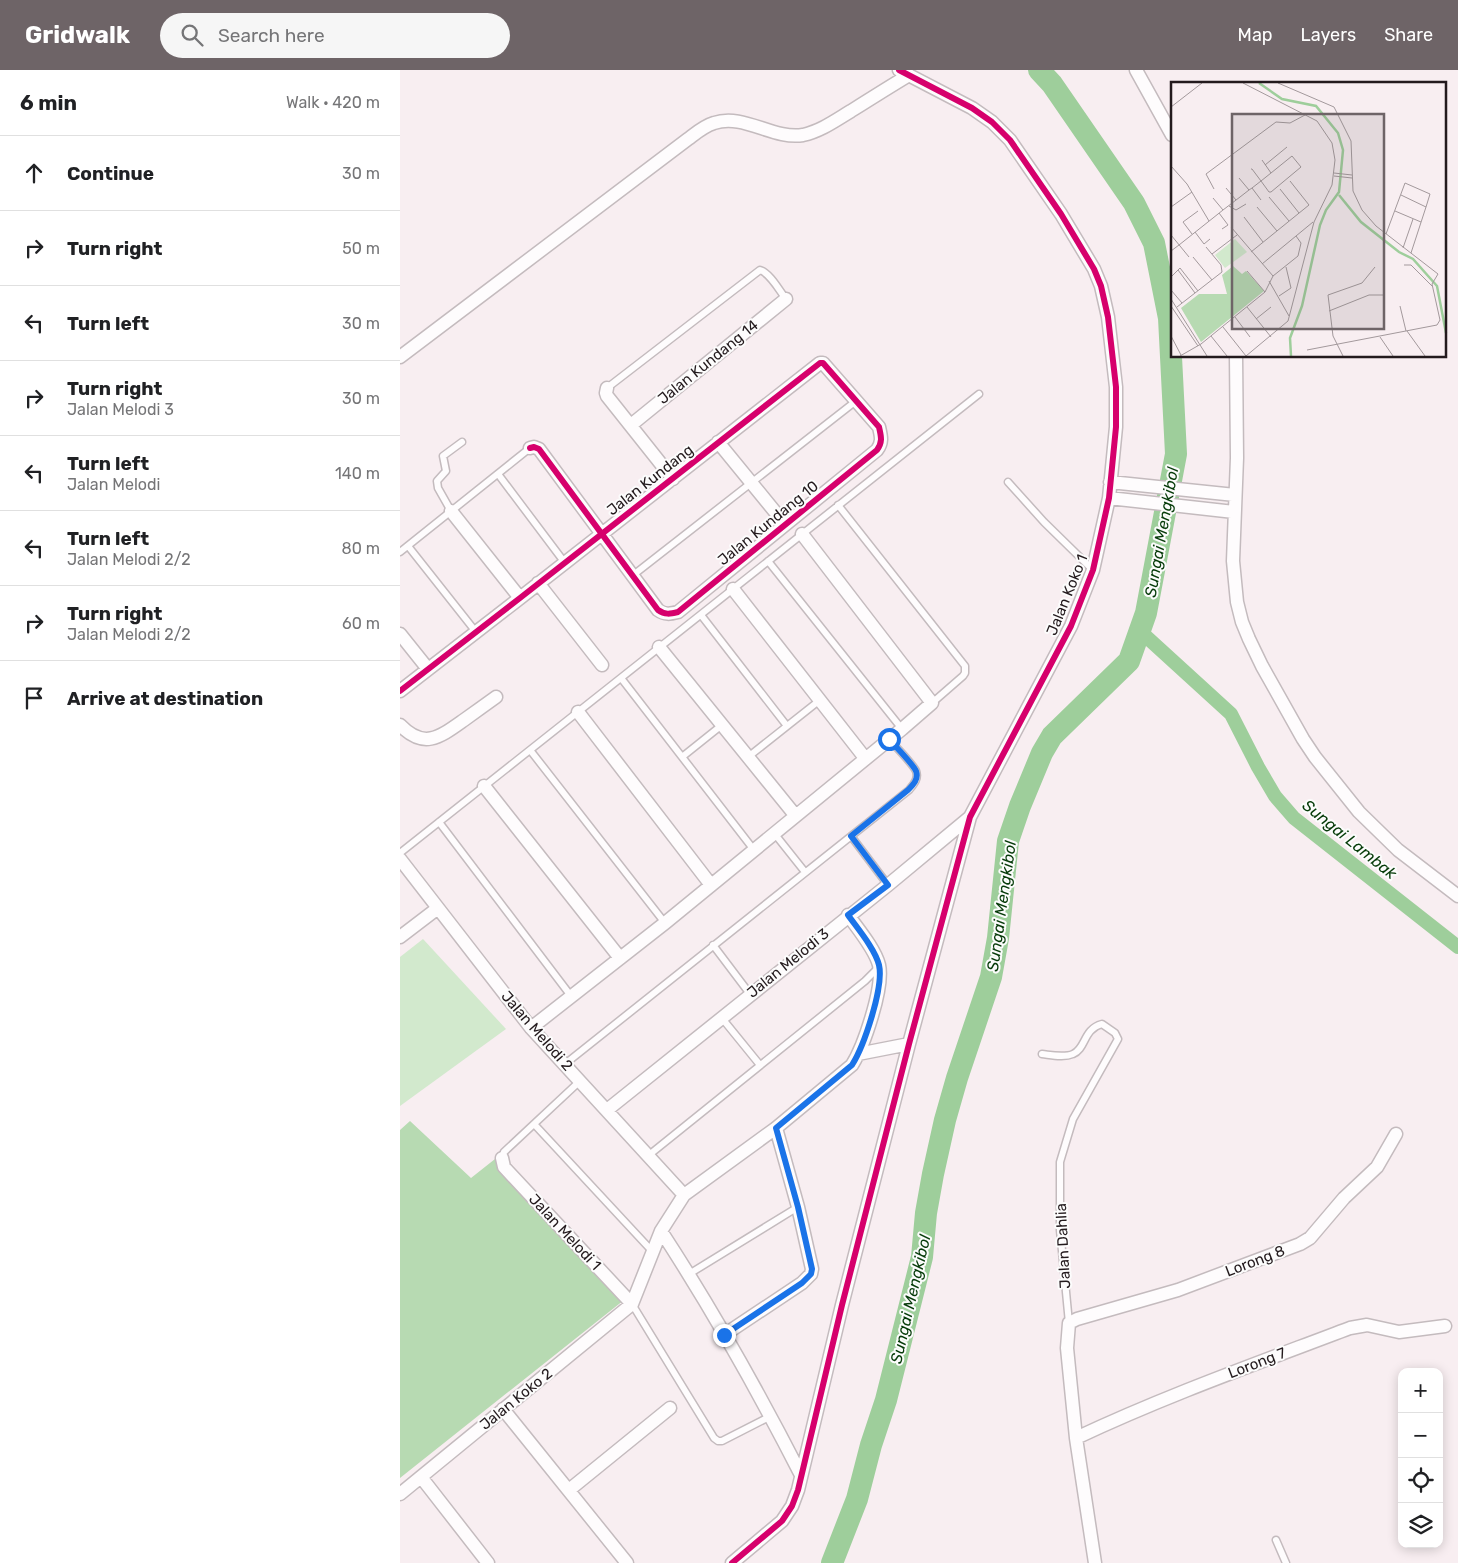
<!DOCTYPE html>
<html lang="en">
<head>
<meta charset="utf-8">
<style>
	:root { --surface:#fff; --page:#f6f6f6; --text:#202124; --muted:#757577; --line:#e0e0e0; --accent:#6e6467 }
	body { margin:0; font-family:Rubik,sans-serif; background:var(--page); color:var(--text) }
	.controls { position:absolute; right:15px; bottom:15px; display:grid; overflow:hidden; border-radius:10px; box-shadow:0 2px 12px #0003 }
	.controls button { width:45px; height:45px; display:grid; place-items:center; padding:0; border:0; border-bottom:1px solid var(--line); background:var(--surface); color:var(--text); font:25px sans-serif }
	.stop { position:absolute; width:15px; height:15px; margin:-11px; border:4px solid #1a73e8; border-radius:50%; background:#fff }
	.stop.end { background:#1a73e8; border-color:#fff; box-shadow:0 1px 5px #0008 }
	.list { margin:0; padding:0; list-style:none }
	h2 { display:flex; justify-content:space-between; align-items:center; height:65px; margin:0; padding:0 20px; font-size:21px }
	h2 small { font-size:16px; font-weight:400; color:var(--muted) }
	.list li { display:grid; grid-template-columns:32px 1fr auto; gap:15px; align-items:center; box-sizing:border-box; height:75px; padding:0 20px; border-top:1px solid var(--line) }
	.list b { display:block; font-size:19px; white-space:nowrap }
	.list p { margin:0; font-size:16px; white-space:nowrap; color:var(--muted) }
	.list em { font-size:16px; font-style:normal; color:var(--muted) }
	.icon { flex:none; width:28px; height:28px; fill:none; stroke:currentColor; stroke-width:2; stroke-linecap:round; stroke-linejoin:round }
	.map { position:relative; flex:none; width:1058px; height:1493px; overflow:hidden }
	header { display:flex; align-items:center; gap:30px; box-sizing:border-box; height:70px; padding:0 25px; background:var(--accent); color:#fff }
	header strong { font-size:24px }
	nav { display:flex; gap:28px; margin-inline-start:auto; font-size:18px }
	.search { width:350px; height:45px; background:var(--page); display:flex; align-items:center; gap:12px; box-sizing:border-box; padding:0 18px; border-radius:28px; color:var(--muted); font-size:19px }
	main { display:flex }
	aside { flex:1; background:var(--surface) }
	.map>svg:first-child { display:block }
</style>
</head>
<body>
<header>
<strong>Gridwalk</strong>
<div class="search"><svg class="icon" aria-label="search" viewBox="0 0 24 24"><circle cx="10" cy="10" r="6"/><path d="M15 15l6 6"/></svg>Search here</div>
<nav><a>Map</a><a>Layers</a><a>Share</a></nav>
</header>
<main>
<aside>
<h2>6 min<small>Walk · 420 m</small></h2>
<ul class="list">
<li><svg class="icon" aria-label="ahead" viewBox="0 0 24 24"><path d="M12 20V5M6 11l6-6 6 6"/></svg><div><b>Continue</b></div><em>30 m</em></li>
<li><svg class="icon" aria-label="right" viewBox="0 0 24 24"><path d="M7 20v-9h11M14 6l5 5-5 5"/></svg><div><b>Turn right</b></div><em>50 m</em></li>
<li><svg class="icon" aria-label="left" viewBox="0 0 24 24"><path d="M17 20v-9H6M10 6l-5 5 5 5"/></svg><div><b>Turn left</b></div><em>30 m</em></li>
<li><svg class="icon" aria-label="right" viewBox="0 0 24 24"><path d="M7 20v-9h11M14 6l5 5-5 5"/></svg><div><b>Turn right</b><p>Jalan Melodi 3</p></div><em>30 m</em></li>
<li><svg class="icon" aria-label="left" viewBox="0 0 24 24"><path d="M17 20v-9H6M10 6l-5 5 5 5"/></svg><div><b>Turn left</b><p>Jalan Melodi</p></div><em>140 m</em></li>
<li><svg class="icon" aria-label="left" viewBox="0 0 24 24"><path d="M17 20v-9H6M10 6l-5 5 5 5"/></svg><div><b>Turn left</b><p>Jalan Melodi 2/2</p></div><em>80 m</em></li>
<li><svg class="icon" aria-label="right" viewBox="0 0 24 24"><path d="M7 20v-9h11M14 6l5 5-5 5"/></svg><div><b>Turn right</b><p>Jalan Melodi 2/2</p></div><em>60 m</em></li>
<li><svg class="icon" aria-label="arrive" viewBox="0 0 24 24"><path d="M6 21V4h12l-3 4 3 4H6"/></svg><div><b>Arrive at destination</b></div></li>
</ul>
</aside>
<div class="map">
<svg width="1058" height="1493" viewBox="0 0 1058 1493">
	<rect width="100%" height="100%" fill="#f8eef1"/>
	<path fill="#d2e9cd" d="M23,869L106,959L0,1036V887Z"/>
	<path fill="#b7dab2" d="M10,1051L71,1108L95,1089L224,1230L0,1408V1060Z"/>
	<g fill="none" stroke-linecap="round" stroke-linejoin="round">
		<path stroke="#9ece9b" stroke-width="14" d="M740,561L831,644L858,697L875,726L894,748L1058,877"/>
		<path stroke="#9ece9b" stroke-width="22" d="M432,1493L457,1429L471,1375L486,1330L522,1187L526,1143L533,1104L545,1050L557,1008L591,907L598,868L608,771L620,736L642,683L652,666L729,591L746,543L776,384L769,248L754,173L734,133L652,14L639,0"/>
		<defs>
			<path id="lane" d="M207,318L360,200C370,203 379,220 386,229
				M98,404L165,493
				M608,412L644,452L693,500
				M438,435L565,596V603L563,606L532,633
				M51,441L38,418L37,411L46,401L43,386L62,372
				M8,476L76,562
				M0,482L130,378
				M368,491L502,659
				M232,506L456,331
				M301,545L387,656
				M221,608L354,780
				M130,680L265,853
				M282,687L322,655
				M348,687L420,630
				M39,752L171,926
				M374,763L405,802
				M451,766L488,815
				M0,783L579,324
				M313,875L350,924
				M321,947L360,995
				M642,984C651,985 664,988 673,984C686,979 683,959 702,954L715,963L718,969L673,1049L660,1092V1160L669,1253
				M165,994L509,720C513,715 519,709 516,701C513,694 495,676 489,669
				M134,1054L252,1181
				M249,1085L465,911L478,898
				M102,1088L104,1082L180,1011
				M289,1204L398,1137
				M232,1234L314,1368L318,1371H322L371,1346
				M876,1470L886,1493"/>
			<path id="street" d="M736,0L772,65
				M836,286L837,388L833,491L837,532L842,552L849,569L862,596L903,669L915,687L959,742L998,780L1058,826
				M0,287L288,69C296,63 304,56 314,53C344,43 373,70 403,65C421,61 436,50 451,41C470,29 489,17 509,5
				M207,318L206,323L207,326L273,409
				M231,355L386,229
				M318,372L385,454
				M710,412L835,425
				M709,428L834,442
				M51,441L120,528
				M138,513L202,595
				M333,519L465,688
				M0,564L28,599
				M259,577L395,745
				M0,621L120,528C220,449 320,371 420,293H423L479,357C481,366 483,372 477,380L278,542C270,544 265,545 258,540L139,379L134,377L130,378
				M178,642L311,815
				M0,655C24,680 40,667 64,650C75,642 85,635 96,627
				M84,716L220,888
				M0,789L131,958L284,1125
				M0,867L38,838
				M131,958L265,853L502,659L532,633L402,464
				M458,984L509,974
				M207,1040L488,815L570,747
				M102,1088L104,1097L232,1234
				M261,1161C312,1239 358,1321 401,1405
				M324,1265L402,1213L411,1204L412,1199L398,1137L376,1058
				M103,1339L227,1493
				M676,1368C765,1326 858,1293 950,1258L967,1255L999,1262L1045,1256
				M21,1407L88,1493
				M169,1420L270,1338
				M0,1424L232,1234L261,1161L284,1125L376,1058L452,995C464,976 484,917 479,895C475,879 458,859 448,845
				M332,1493L382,1451L392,1436L398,1420L442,1235L509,974L570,747L671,556L693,500L709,428L716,357V317L708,247L701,216L694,199L661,144L610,70L592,52L572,38L499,0
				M695,1493L676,1368L667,1278L669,1253L677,1249L778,1220L900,1174L910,1168L944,1128L977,1097L996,1064"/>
		</defs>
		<use href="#lane" stroke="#c4bbbe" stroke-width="9"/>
		<use href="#street" stroke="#c4bbbe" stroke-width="15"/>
		<use href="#lane" stroke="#fefcfd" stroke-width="6"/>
		<use href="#street" stroke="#fefcfd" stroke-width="12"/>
		<defs>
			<path id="cycleway" d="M0,621L120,528C220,449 320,371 420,293H423L479,357C481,366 483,372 477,380L278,542C270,544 265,545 258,540L139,379L134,377L130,378
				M332,1493L382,1451L392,1436L398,1420L442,1235L509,974L570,747L671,556L693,500L709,428L716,357V317L708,247L701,216L694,199L661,144L610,70L592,52L572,38L499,0"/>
		</defs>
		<use href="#cycleway" stroke="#fcfcfc" stroke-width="9"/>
		<use href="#cycleway" stroke="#d6006c" stroke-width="6"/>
	</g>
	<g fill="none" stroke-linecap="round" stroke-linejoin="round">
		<path stroke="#1a73e8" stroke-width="6" d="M324,1265L402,1213L411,1204L412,1199L398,1137L376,1058L452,995C464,976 484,917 479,895C475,879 458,859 448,845L488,815L451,766L508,720C513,715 519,709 516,701C513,694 495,676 489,669"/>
	</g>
	<g text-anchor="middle" stroke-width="4" stroke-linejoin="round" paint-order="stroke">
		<g font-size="15" fill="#231a1d" stroke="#fcfcfc">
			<text transform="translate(308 292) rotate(-39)" y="5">Jalan Kundang 14</text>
			<text transform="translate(250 410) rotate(-38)" y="5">Jalan Kundang</text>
			<text transform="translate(368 453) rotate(-39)" y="5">Jalan Kundang 10</text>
			<text transform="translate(667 525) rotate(-68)" y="5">Jalan Koko 1</text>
			<text transform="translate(388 893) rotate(-39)" y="5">Jalan Melodi 3</text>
			<text transform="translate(137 961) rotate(49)" y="5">Jalan Melodi 2</text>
			<text transform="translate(165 1162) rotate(47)" y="5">Jalan Melodi 1</text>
			<text transform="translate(663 1176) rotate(-93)" y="5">Jalan Dahlia</text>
			<text transform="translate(855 1191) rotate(-21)" y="5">Lorong 8</text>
			<text transform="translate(857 1293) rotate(-21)" y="5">Lorong 7</text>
			<text transform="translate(116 1329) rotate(-39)" y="5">Jalan Koko 2</text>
		</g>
		<g font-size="16" font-style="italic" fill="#063b09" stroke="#fcfcfc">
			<text transform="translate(761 462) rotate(-80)" y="6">Sungai Mengkibol</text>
			<text transform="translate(950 769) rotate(39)" y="6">Sungai Lambak</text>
			<text transform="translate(601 836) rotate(-82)" y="6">Sungai Mengkibol</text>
			<text transform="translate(510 1229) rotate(-77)" y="6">Sungai Mengkibol</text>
		</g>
	</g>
	<g transform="translate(771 12)">
		<rect width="275" height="275" fill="#f8eef1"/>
		<path d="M64,157L76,170L54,186L44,173Z" fill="#d2e9cd"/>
		<path d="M62,184L71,192L75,189L93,209L30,260L10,226L28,212H56L51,193Z" fill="#b7dab2"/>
		<path fill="none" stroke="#9ece9b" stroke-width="2.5" d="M88,1L111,17L145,24L167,51L172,68L168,110L155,128L149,143L131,224L119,256L120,274M168,113L190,140L228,170L242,177L266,204L275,251"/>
		<path fill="none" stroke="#a3999c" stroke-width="1" d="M72,1L146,39L161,61L164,78L161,103L143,140L117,239L75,274M107,1L163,25L180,59L182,109L191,128L205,144L267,192M0,25L31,1M91,78L100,91M94,83L116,65M0,84L16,102L38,139M163,91L181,93M163,94L181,96M68,96L78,108M55,106L65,118M81,106L90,118M43,107L35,92L105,40L119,41L134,33M109,107L128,131M230,113L255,125L240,171M98,115L118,139M42,116L52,128M58,124L65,128L75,122M0,125L21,110M86,125L106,149M224,129L250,140M48,131L57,143L51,147M73,135L92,160M60,145L102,194M24,150L33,162L39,157M21,152L12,140L27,129M215,152L234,101L259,112L255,125M0,153L18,175M232,166L242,137M0,169L8,163L42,136L52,128L69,115L78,108L81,106L90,99L100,91L121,74L130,85L100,110H98L90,99L81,87H80M80,170L138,123L119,99M41,172L66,153M22,175L41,198M91,182L142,140M233,183H240L261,204M7,188L24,211M76,189L94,210M0,195L9,186L27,209M98,199L118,234M0,208L11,221M108,214L120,206L115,185M0,217L36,274M0,224L27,264M229,224L235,249M6,225L51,190L50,183L35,165M76,225L100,255M158,229L198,213H212M64,235L79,255M85,237L100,225M52,245L75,274M236,249L254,274M0,254L10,273M40,254L56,274M209,255L222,274M136,268L266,243L269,238L261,202L267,192M9,274L30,262L94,210L102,194L127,174L130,161L125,154M172,274L162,254L157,213L191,201L204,185"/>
		<path fill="#6e6467" fill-opacity="0.15" stroke="#6e6467" stroke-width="2.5" d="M61,32H213V247H61Z"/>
		<rect width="275" height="275" fill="none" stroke="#231a1d" stroke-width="2.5"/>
	</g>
</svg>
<div class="controls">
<button>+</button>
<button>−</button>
<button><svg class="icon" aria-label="locate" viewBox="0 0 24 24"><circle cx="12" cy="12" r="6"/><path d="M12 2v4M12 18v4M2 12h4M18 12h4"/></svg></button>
<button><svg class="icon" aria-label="layers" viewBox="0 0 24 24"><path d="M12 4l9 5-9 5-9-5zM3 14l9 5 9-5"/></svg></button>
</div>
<div class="stop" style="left:489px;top:669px"></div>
<div class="stop end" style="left:324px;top:1265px"></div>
</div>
</main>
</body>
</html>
